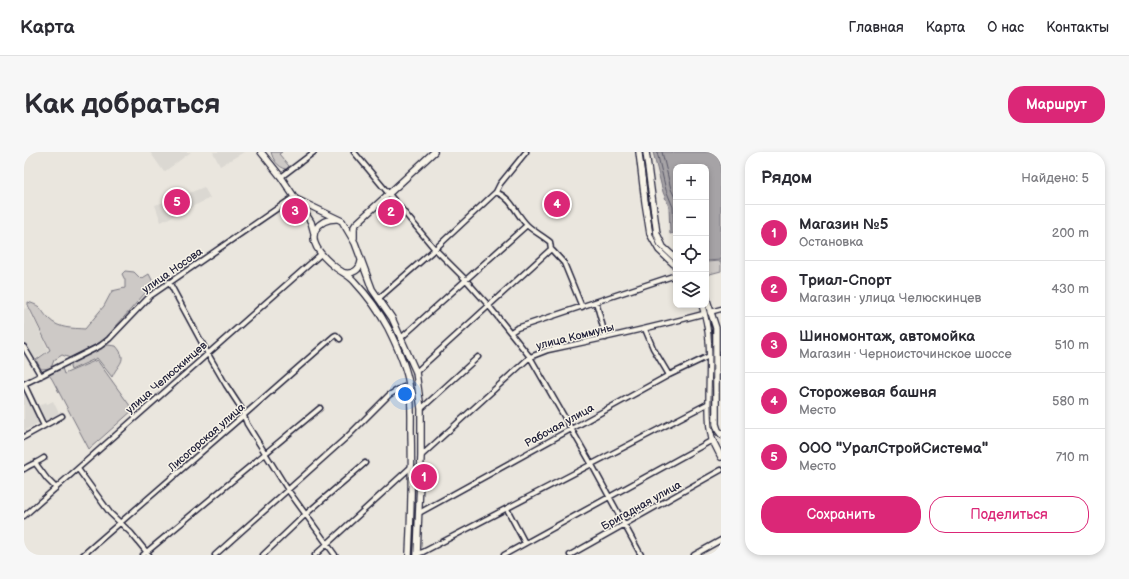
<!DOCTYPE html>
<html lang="ru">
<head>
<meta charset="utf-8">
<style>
	:root { --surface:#fff; --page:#f7f7f7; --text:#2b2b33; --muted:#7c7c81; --line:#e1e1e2; --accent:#db2777 }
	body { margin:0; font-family:"Balsamiq Sans",sans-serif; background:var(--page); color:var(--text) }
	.controls { position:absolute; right:12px; top:12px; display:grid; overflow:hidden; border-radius:8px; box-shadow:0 2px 6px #0003 }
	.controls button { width:36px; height:36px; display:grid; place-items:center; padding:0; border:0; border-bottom:1px solid var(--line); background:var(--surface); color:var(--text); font:20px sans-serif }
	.you { position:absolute; left:381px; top:242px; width:14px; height:14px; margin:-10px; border:3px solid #fff; border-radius:50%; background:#1a73e8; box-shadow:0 0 0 6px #1a73e833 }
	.badge { display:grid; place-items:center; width:26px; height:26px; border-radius:50%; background:var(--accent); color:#fff; font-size:13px; font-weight:700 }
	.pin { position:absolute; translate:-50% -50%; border:2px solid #fff; box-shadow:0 1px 4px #0006 }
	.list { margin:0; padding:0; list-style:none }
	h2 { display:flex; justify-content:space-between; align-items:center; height:52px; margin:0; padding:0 16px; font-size:17px }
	h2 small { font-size:13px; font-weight:400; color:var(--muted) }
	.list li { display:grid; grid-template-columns:26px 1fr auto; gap:12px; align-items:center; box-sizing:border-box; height:56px; padding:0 16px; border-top:1px solid var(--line) }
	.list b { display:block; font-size:15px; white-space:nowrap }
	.list p { margin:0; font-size:13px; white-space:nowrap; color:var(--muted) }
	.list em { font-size:13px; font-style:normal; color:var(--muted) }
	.actions { display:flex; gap:8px; padding:12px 16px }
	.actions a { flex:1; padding:9px 0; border:1px solid var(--accent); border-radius:16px; text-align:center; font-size:14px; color:var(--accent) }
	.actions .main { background:var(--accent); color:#fff }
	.icon { flex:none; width:22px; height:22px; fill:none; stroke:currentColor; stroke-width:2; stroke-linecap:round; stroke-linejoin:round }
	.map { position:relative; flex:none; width:697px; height:403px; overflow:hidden; border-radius:16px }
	header { display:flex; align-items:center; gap:24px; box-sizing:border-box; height:56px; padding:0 20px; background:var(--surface); border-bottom:1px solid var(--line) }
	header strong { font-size:19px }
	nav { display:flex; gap:22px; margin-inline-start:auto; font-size:14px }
	.intro { display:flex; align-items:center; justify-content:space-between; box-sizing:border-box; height:96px; padding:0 24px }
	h1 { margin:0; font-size:28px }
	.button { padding:10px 18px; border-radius:16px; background:var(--accent); color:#fff; font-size:14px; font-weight:700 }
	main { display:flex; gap:24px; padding:0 24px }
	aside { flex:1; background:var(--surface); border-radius:16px; box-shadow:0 2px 6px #0003 }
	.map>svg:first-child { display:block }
</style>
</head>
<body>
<header>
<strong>Карта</strong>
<nav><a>Главная</a><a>Карта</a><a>О нас</a><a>Контакты</a></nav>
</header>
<div class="intro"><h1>Как добраться</h1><a class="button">Маршрут</a></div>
<main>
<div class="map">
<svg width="697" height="403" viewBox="0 0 697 403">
	<rect width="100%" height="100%" fill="#eae6de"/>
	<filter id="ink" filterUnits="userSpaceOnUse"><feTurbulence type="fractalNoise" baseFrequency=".025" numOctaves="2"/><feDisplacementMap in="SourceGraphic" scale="8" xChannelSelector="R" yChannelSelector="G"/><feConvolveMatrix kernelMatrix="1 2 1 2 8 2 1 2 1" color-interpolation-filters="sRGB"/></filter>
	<g filter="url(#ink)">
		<path fill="#dbd8d2" d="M126,0H167L140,20Z
			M189,0H220L196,14Z
			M180,35L186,46L137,70L131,53L150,47L149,45L152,44L153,46Z
			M4,155L6,160V162L13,173L24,198L11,207L0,190V157Z
			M0,237L16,270L0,279Z
			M29,249L35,261L21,269L17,261L18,260L15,254L22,250L23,252Z"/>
		<path fill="#cdc9c6" stroke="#787680" d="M247,0H258L255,2L265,14L262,17C254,15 249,8 247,0Z
			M697,109V119L682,123V110Z
			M101,119L110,120L117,127L125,122L131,134L121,141L80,188L46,206L38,203L30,208L27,216L17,217L12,208L26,198L4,153V150C20,155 15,157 25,167C35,177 48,176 61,177L80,154L88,139L101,136V128L98,122Z
			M84,193L92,194C105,209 94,211 88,225L73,206L47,218L46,215V212Z
			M73,208L109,258L65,297L28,227L25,223L38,216L40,222Z"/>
		<path fill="#a6a3a6" stroke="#716f7b" d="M629,0H697V108L682,109V15H652V84L650,81L646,82L645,55L639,40Z"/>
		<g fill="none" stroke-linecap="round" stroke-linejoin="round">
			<path stroke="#575666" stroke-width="1" d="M633,0L642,38L649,55L650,76L652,78
				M638,0L647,37L652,48"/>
			<defs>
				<path id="minor" d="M330,0L409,95L442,128L465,154L506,205L568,313L617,403
					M257,25L290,0
					M472,40C489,47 491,61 503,73C509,79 519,84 526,90L527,97L540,111L558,155
					M145,130L184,202L202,233L217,256L223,272L264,338L311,403
					M354,147L411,97L472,40L476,32L502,0
					M572,150L582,186
					M621,177L629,196L645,223
					M487,180L493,176L652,123
					M377,186L503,73
					M0,195L17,224
					M392,220L527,97
					M0,232L76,194L85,187L126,144L270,45
					M0,232L20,274
					M397,257L454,205
					M0,285L38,264
					M397,304L506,205L524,198C582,186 640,173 697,157
					M12,312L23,327L32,336
					M0,317C7,312 13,311 20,306
					M54,317L86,361L107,381L125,403
					M483,357L501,391
					M395,361L645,223L683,205L685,206
					M0,364L297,102
					M393,402L399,400L685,251
					M59,403L220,263L310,184L312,183L316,187
					M119,403L296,256
					M191,403L324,284L365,243L375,237L385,233
					M239,403L282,362L341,311
					M291,403L388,314
					M480,403L685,290L689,289
					M546,403L697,318
					M670,403L697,388"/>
				<path id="major" d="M237,0L257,25L287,70L290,81
					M615,0L621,50L626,82L635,98L652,114
					M622,0L633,82L639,95L652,107
					M272,47L318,69L331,91L348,137L368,166L392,220L397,257V304L393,403
					M312,67C304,67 297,69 292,77C284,91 301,107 311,115C317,120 325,123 330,129C343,143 355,159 364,176C372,192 380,209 384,227C388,243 387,261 387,278C388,320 387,362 385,403
					M330,86V75L332,72L410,0
					M321,121C329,122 336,118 337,109
					M682,145L692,176V272L694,278L697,282
					M678,153C692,192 682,236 686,276L688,287L697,305"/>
			</defs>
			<use href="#minor" stroke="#22223b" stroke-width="7"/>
			<use href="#major" stroke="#22223b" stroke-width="8"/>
			<use href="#minor" stroke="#f7f3e8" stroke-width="4"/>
			<use href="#major" stroke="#f7f3e8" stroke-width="5.5"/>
			<path stroke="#22223b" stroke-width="1" d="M618,0L629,83L634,94L652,111
				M681,153C694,192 684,235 688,275L690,281L697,287"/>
		</g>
	</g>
	<g text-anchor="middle" stroke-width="3" stroke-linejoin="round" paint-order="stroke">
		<g font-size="11" fill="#22223b" stroke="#f7f3e8">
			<text transform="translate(148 118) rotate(-35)" y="4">улица Носова</text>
			<text transform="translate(551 184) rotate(-14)" y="4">улица Коммуны</text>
			<text transform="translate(142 225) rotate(-41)" y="4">улица Челюскинцев</text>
			<text transform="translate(535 273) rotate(-29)" y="4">Рабочая улица</text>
			<text transform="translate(182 285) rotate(-41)" y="4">Лисогорская улица</text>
			<text transform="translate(617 353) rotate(-29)" y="4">Бригадная улица</text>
		</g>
	</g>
</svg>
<div class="controls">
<button>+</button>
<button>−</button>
<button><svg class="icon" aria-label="locate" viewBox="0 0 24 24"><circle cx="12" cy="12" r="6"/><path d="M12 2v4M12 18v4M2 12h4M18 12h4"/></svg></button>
<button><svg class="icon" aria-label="layers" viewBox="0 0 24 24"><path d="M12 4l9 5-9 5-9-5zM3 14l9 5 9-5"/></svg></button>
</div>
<div class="you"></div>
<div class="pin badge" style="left:400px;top:325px">1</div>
<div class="pin badge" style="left:367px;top:60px">2</div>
<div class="pin badge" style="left:271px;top:59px">3</div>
<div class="pin badge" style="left:533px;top:52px">4</div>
<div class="pin badge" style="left:153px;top:50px">5</div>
</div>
<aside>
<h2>Рядом<small>Найдено: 5</small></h2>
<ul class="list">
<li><span class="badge">1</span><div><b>Магазин №5</b><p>Остановка</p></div><em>200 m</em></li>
<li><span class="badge">2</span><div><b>Триал-Спорт</b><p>Магазин · улица Челюскинцев</p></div><em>430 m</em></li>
<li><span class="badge">3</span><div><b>Шиномонтаж, автомойка</b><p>Магазин · Черноисточинское шоссе</p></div><em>510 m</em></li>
<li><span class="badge">4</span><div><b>Сторожевая башня</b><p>Место</p></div><em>580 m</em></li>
<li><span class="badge">5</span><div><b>ООО &quot;УралСтройСистема&quot;</b><p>Место</p></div><em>710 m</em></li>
</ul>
<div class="actions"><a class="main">Сохранить</a><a>Поделиться</a></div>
</aside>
</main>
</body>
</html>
